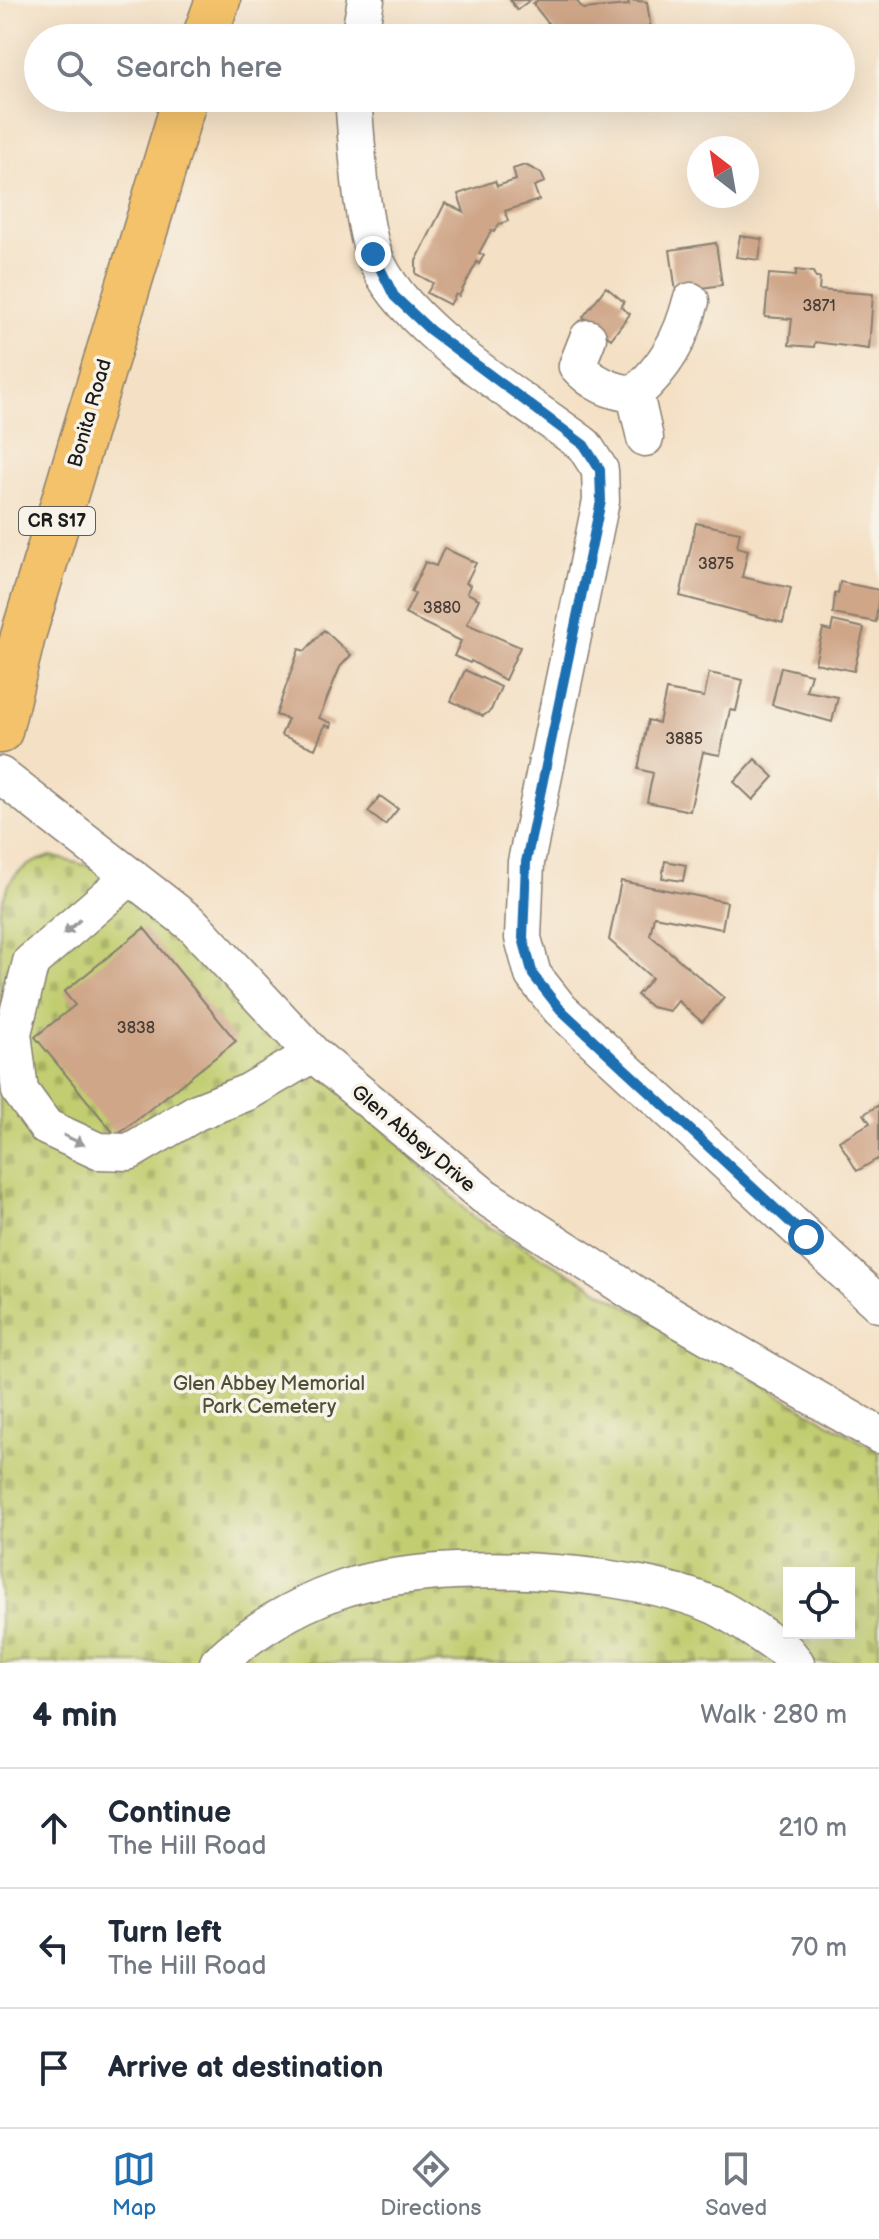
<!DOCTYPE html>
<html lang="en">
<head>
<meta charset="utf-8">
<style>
	:root { --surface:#fff; --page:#f6f6f7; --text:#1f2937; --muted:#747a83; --line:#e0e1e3; --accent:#1f6fb2 }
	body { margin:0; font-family:"Balsamiq Sans",sans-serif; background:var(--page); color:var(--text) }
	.controls { position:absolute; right:24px; bottom:24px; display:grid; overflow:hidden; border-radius:0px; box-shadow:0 8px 32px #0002 }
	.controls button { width:72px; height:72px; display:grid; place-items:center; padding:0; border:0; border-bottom:2px solid var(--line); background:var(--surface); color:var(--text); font:40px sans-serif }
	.compass { position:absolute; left:687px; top:136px; width:72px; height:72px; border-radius:50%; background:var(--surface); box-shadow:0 8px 32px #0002; rotate:329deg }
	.stop { position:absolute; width:24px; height:24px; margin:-18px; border:6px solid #1f6fb2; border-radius:50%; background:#fff }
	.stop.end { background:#1f6fb2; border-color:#fff; box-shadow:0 2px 8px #0008 }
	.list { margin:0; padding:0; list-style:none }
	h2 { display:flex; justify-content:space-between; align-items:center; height:104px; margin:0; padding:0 32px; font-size:34px }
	h2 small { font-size:26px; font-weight:400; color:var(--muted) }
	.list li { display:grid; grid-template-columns:52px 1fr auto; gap:24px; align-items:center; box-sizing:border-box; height:120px; padding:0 32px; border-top:2px solid var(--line) }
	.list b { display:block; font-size:30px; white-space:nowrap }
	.list p { margin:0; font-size:26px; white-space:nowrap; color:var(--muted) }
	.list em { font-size:26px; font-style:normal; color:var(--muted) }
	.icon { flex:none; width:44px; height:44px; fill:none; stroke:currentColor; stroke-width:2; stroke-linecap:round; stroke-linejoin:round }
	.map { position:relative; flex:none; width:879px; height:1663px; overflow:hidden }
	.search { position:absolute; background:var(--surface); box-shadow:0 8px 32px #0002; left:24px; right:24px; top:24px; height:88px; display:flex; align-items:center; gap:20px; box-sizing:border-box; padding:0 28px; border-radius:44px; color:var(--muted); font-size:30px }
	.sheet { height:464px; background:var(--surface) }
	nav { display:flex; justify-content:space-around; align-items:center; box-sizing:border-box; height:112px; border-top:2px solid var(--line); background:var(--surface); font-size:22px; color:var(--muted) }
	nav a { display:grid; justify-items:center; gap:4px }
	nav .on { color:var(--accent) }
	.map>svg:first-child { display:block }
</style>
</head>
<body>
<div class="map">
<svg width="879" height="1663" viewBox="0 0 879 1663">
	<defs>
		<pattern id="cemetery-stones" width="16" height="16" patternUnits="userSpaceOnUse" patternTransform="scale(2)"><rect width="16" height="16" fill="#c1cd6f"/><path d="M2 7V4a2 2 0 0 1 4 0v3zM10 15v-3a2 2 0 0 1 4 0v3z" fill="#a5af60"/></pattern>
	</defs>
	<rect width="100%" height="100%" fill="#f7f3e8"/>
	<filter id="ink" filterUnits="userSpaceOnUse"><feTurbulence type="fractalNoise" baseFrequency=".0125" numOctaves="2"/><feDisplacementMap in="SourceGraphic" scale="16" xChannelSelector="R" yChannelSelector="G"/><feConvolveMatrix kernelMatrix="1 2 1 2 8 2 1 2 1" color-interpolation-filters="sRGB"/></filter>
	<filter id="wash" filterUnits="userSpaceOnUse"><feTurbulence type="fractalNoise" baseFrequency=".006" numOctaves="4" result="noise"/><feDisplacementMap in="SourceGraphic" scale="32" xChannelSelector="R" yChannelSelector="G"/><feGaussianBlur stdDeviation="1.8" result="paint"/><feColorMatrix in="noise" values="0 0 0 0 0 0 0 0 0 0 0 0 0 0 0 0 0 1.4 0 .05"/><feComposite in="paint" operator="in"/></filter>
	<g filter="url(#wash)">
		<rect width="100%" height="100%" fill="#f4e0c5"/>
		<path fill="url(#cemetery-stones)" stroke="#6e7446" stroke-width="2" fill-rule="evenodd" d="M51,856L91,867L147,896L474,1218L879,1452V1663H0V914C6,879 17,866 51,856ZM789,1573H849V1633H789Z"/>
		<g id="blocks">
			<path fill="#cfa688" d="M510,0H530L517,10Z
				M538,0H576L583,9L629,5L628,0L647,2L652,38H560L533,4Z
				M525,165L541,173L545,182L534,186L539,200L505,211L508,221L499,224L494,232L491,231L479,253L484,255L479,264L477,262L459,296L456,294L450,305L427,293L433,283L416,274V261L445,203L464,212L458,194L495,181L497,186L516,180L513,169Z
				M740,236L762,239L759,260L736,257Z
				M716,243L722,285L676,292L670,250Z
				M796,270L813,272L816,278H820L819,290L873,294L869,349L815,342L814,347L789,345L792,319L765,317L769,274L796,276Z
				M606,287L624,302L621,307L630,314L611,339L583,317Z
				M696,523L740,532L737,547L748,550L742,577L791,588L783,623L680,596Z
				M444,548L476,563L466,583L470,585L467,593L479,599L467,624L520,647L505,680L471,661L470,663L454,656L461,641L405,614L415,594L411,592L425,562L436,566Z
				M840,582L879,590L876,622L833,614L835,593L838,594Z
				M833,621L864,628L854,671L815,663L823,629L831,631Z
				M324,630L351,655L340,667L319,718L332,723L331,727L325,725L315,749L281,735L288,719L276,715L299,649L305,651Z
				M781,667L811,674L806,691L838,697L832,722L772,705Z
				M465,670L501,687L491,710L483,716L451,701Z
				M709,673L743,680L736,711L730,710L720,755L703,752L690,811L647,802L653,773L638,769L648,720L659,723L666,690L704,697Z
				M755,759L774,777L753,800L734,782Z
				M380,796L398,809L385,825L368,812Z
				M665,861L686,865L683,881L662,878Z
				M621,881L727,902L722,929L654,916L650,935L724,998L702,1022L678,1001L670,1011L651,1007L637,995L652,978L609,940Z
				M144,928L236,1041L116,1136L35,1037L75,1005L64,992Z
				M879,1105V1158L857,1171L839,1141L870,1123L864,1114Z"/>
		</g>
	</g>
	<g filter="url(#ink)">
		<use href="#blocks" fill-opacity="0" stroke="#887e70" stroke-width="2"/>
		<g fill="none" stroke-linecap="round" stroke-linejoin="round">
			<defs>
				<path id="minor" d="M359,38L366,0
					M353,98C357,142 360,215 374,255C399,326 523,399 584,445L600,470L601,501L526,862L523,938L533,975L560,1009L879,1304
					M588,338L577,366C593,384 612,392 635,394C665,367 681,340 691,301
					M635,394L645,438
					M0,775L193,925L313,1054L484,1196L635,1294L879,1435
					M131,876L31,962L13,1033L20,1091L46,1127L98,1151L129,1152L197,1112L248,1092L313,1054
					M218,1663C250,1632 295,1606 337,1591C427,1557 628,1567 715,1606C740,1618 764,1638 787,1652L796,1663"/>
				<path id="major" d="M204,38L218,0
					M0,731L23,636L185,98"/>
			</defs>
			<use href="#minor" stroke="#887e70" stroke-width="39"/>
			<use href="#major" stroke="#887e70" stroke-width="47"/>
			<use href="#minor" stroke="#fff" stroke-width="36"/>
			<use href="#major" stroke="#f4c26a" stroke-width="44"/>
		</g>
		<defs><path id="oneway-solid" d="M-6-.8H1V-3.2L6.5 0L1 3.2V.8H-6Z" transform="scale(2)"/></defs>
		<g fill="#999">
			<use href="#oneway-solid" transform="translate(72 927) rotate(139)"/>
			<use href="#oneway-solid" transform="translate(74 1140) rotate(25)"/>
		</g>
	</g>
	<g fill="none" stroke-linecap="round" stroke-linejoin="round" filter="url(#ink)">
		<path stroke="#1f6fb2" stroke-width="10" d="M373,254L394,296L430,330L584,445L600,470L601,501L526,862L523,938L533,975L560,1009L806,1237"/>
	</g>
	<g text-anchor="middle" stroke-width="7" stroke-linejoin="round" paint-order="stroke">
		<g font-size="16" fill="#493e37">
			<text x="819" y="311">3871</text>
			<text x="716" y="569">3875</text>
			<text x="442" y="613">3880</text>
			<text x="684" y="744">3885</text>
			<text x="136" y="1033">3838</text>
		</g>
		<rect fill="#f7f3e8" stroke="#5e5c59" stroke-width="2" x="19" y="507" width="76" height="28" rx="6"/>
		<g font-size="18" font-weight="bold" fill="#1c1c1c">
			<text x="57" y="527">CR S17</text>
		</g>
		<g font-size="20" fill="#1c1c1c" stroke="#f7f3e8">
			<text transform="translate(89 413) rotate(-74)" y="7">Bonita Road</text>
			<text transform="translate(414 1138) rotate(40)" y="7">Glen Abbey Drive</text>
		</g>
		<g font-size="20" fill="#4e5135" stroke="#f7f3e8">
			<text x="269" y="1390">Glen Abbey Memorial<tspan x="269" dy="23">Park Cemetery</tspan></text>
		</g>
	</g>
</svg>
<div class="controls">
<button><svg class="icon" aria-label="locate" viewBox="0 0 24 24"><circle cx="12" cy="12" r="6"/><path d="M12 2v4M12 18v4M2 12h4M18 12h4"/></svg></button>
</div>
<svg class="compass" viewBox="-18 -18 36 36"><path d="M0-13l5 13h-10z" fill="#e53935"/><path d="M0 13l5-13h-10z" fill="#747a83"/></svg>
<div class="stop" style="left:806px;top:1237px"></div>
<div class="stop end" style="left:373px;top:254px"></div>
<div class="search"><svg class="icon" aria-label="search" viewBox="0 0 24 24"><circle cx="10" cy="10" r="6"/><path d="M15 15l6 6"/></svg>Search here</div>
</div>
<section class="sheet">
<h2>4 min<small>Walk · 280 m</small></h2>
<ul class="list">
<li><svg class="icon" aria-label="ahead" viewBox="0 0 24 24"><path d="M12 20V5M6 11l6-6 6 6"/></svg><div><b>Continue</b><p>The Hill Road</p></div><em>210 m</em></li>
<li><svg class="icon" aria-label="left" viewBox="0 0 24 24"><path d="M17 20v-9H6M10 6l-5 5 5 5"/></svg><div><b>Turn left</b><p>The Hill Road</p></div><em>70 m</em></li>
<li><svg class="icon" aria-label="arrive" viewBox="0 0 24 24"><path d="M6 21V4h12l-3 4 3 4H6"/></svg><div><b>Arrive at destination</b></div></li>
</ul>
</section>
<nav>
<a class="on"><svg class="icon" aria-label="map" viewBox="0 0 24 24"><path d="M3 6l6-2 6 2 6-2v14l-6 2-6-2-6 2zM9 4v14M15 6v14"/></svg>Map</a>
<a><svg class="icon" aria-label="directions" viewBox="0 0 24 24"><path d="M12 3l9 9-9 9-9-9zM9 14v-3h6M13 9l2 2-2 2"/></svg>Directions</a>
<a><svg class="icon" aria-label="saved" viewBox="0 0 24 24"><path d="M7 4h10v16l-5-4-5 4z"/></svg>Saved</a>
</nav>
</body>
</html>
